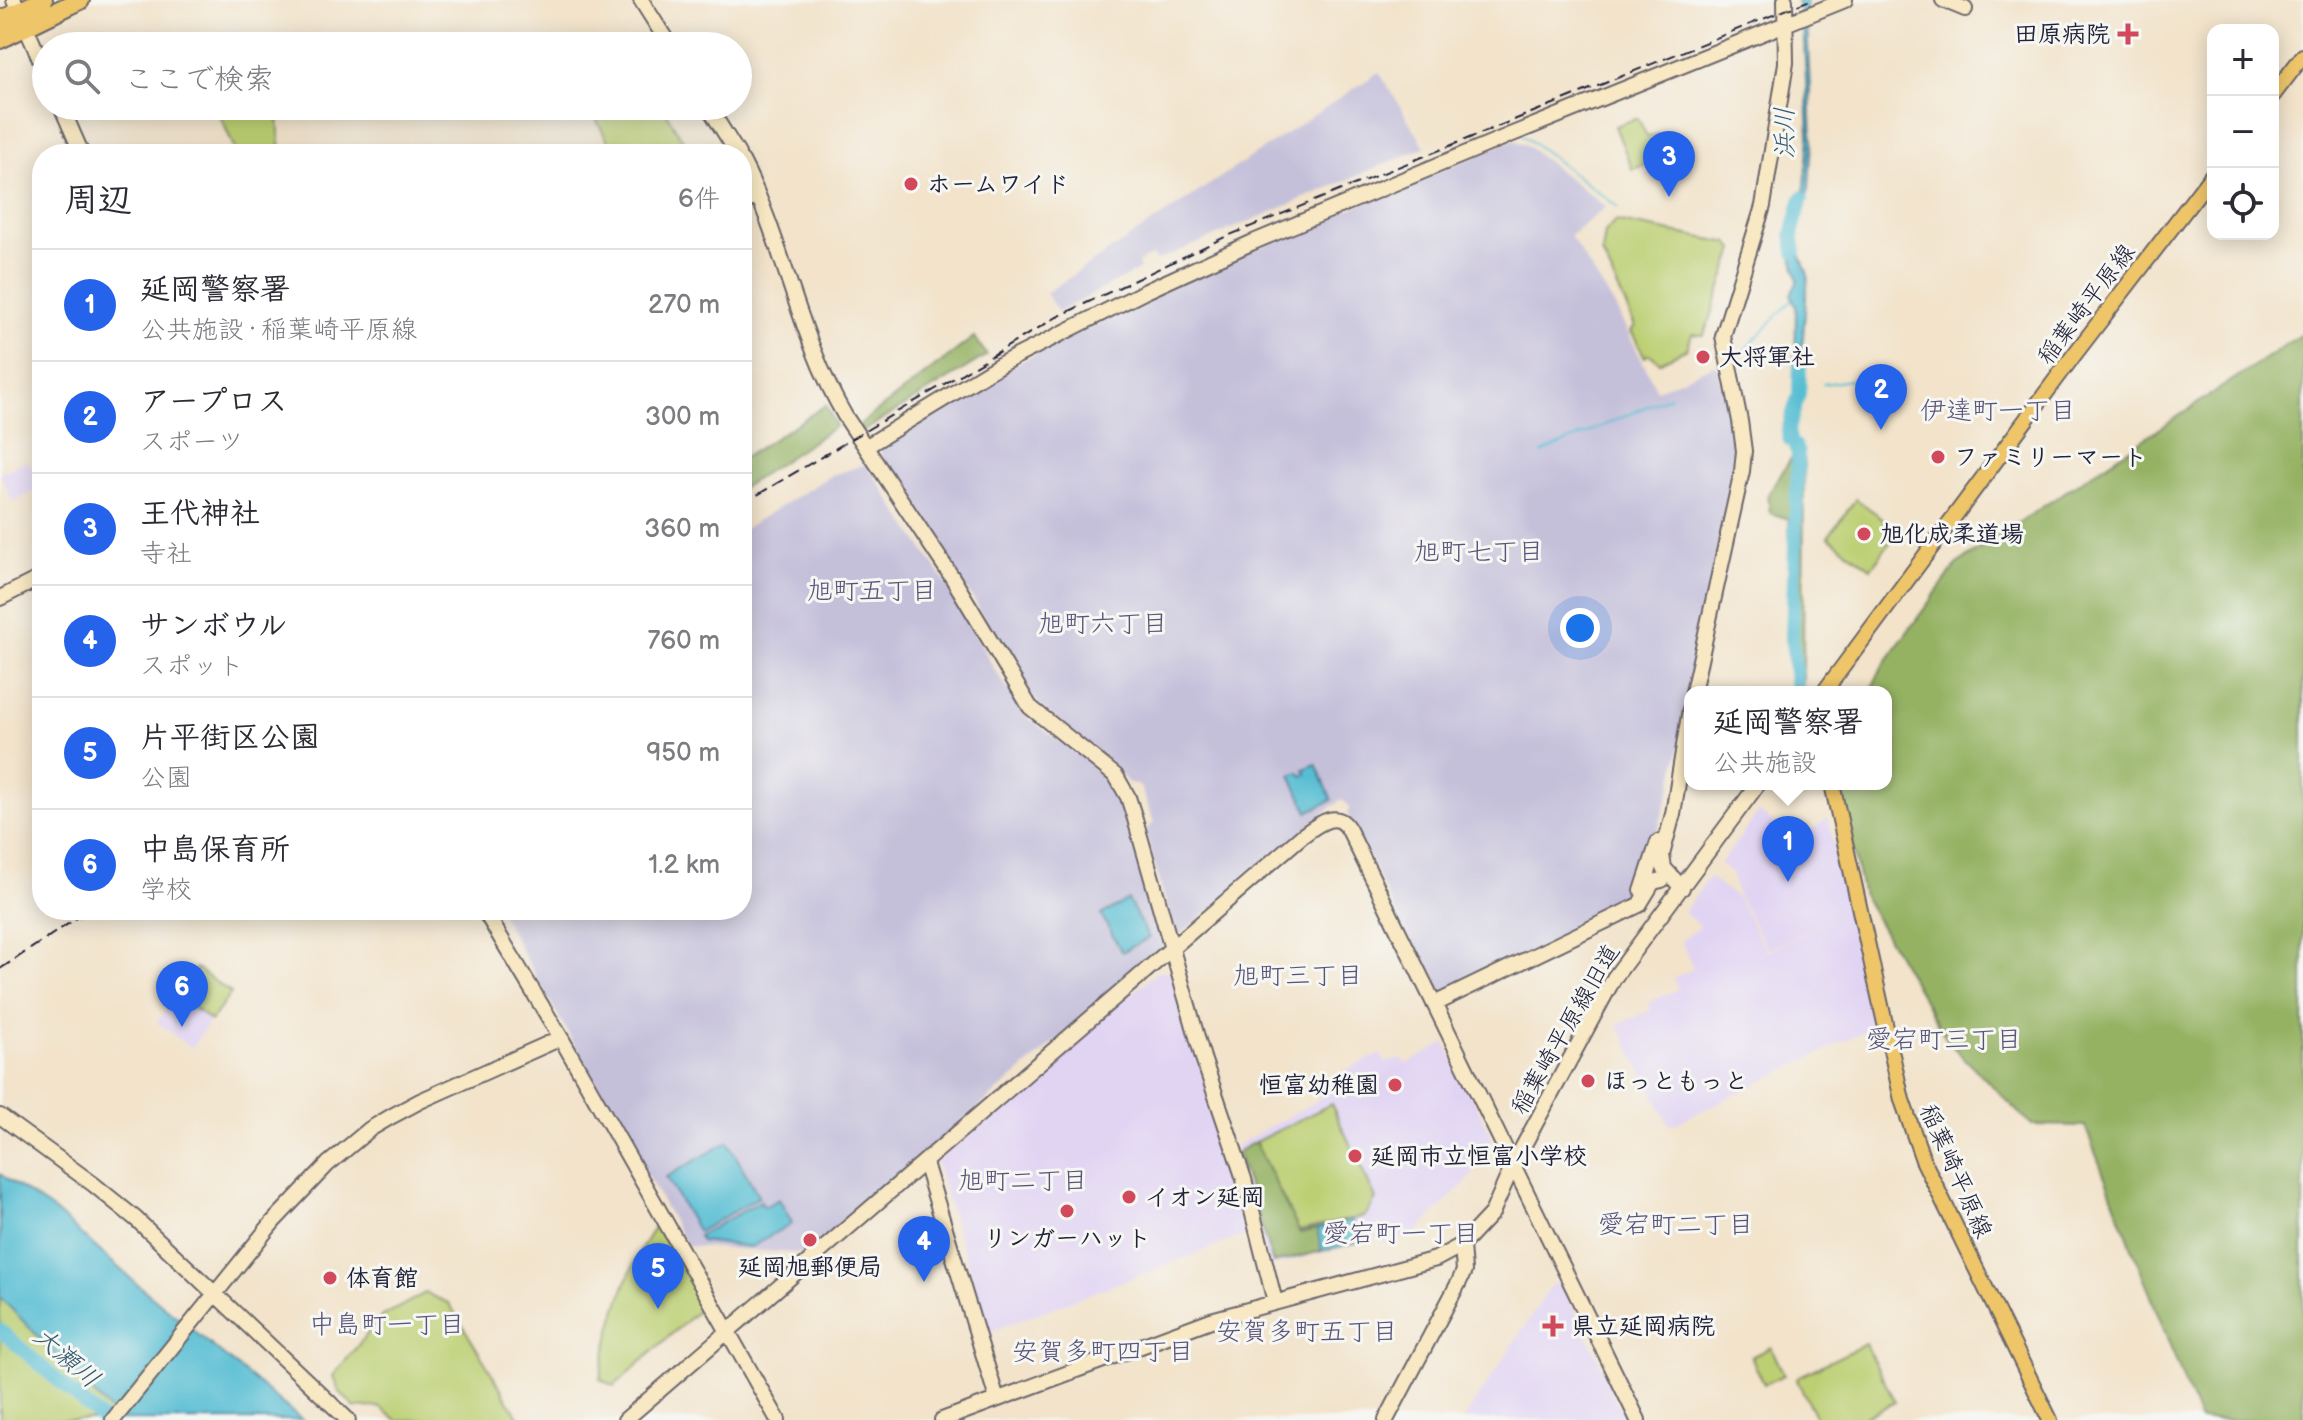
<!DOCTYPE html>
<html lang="ja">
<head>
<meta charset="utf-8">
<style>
	:root { --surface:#fff; --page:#f7f7f7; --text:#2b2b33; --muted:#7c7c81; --line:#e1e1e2; --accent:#2563eb }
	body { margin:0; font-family:"Balsamiq Sans","Klee One",sans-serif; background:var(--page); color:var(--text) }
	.controls { position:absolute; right:24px; top:24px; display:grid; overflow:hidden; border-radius:16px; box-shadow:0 4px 20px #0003 }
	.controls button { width:72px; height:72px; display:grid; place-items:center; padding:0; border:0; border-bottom:2px solid var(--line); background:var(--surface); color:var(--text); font:40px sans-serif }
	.you { position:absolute; left:1580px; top:628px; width:28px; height:28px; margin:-20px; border:6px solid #fff; border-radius:50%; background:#1a73e8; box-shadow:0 0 0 12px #1a73e833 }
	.badge { display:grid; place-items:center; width:52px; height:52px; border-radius:50%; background:var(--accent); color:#fff; font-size:26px; font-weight:700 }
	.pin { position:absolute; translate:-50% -66px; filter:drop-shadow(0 2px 4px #0008) }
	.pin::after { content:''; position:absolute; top:42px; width:28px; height:24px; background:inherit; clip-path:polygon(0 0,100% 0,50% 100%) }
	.popup { position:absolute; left:1684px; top:686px; width:208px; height:104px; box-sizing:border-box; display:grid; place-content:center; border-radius:16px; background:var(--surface); filter:drop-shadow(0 2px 6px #0005); font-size:26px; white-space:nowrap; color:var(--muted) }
	.popup b { font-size:30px; color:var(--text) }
	.popup::after { content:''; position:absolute; left:50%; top:100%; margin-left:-16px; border:16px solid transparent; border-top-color:var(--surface) }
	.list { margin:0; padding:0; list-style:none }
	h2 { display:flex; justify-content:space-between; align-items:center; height:104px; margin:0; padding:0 32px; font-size:34px }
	h2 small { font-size:26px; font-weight:400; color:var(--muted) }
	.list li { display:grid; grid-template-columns:52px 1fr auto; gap:24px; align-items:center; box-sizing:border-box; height:112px; padding:0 32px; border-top:2px solid var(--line) }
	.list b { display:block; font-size:30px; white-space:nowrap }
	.list p { margin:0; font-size:26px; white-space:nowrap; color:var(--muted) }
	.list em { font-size:26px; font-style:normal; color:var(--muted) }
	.icon { flex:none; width:44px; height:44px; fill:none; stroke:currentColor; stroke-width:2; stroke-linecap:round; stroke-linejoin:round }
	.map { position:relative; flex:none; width:2303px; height:1420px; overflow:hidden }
	.search { position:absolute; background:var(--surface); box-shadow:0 4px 20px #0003; left:32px; top:32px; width:720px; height:88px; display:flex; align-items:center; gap:20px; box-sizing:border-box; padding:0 28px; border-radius:44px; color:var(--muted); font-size:30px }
	.panel { position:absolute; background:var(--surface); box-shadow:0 4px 20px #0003; left:32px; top:144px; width:720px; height:776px; border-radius:32px }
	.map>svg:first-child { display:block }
</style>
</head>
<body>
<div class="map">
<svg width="2303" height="1420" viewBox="0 0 2303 1420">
	<rect width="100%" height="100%" fill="#f6f6f2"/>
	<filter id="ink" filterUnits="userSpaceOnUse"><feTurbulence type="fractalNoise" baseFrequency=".0125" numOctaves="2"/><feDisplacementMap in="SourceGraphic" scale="16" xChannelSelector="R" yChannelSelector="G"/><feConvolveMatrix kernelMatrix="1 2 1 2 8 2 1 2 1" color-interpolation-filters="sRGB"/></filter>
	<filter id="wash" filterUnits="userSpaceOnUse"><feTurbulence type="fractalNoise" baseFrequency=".006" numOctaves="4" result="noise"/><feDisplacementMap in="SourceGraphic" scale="32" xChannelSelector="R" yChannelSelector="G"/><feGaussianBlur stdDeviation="1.8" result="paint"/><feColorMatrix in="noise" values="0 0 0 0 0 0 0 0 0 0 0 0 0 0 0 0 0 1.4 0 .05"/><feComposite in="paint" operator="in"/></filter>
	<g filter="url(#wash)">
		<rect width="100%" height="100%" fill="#f2e3ca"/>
		<path fill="#e1d4f3" d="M28,460L42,487L13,502L0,473Z
			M1759,812L1798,840L1828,818L1875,1022L1871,1028L1673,1125L1668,1123L1618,1025L1651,1010L1648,1003L1678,989L1673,978L1693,969L1681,941L1700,927L1684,912L1709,877L1738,898L1766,952L1838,915L1767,950L1736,891L1732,873L1720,864Z
			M1158,971H1171L1251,1233L989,1332L936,1162Z
			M176,996L210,1021L191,1048L157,1022Z
			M1445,1043L1493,1139L1468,1159L1474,1174L1413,1236L1382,1244L1379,1237L1269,1267L1235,1146L1323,1097L1324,1090L1338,1074L1380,1054L1386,1062L1402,1059L1407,1064Z
			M1553,1283H1561L1604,1370L1615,1401L1631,1420H1463Z"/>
		<path fill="#c5c0da" d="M1379,72L1425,147L1156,261L1152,255L1138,263L1140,269L1058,312L1046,293Z
			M1513,140L1525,144L1606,207L1570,236L1614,305L1657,390L1716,364L1733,418L1739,455L1731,478L1735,480L1722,528L1672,785L1635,903L1627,901L1623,908L1441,995H1437L1347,814L1349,809L1346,803L1341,799L1181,934L1174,930L1145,832L1154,822L1140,786L1128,783L1108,759L1041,707L1027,690L988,630L977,605L881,456V447L1012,366L1156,294L1257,248Z
			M866,464L956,598L993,667L1028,718L1083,758L1110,782L1120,795L1163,946L1160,952L807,1254L687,1246L499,910H742V530L830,476Z"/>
		<path fill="#bccf72" stroke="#6f7856" stroke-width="2" d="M216,106H277L281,154H237Z
			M589,106H662L687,147L674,154H615Z
			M1638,118L1647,137L1659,134L1671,168L1653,174L1649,164L1632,169L1615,126Z
			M1615,221L1729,243L1734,250L1704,335L1692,334L1687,349L1660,362L1649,354L1645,357L1631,331L1635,326L1602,253L1605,233Z
			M1856,499L1899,530L1871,568L1828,537Z
			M196,968L231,993L211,1021L176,995Z
			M1331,1104L1376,1199L1365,1216L1299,1231L1255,1142Z
			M656,1225L704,1305L614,1386L600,1379C610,1326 625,1269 656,1225Z
			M425,1293L449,1303L520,1420H397L379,1407L355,1408L339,1391L333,1376L381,1317Z
			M0,1297L119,1420H0Z
			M1865,1344L1895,1402L1859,1420H1817L1797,1380L1798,1377Z
			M1771,1347L1784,1375L1764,1384L1751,1357Z"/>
		<path fill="#95b264" stroke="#5c6a50" stroke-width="2" d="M2303,333V1420H2199L2085,1126L2032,1125L1949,1043L1863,896L1839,784H1886V692H1870L1882,667L1957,564Z
			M974,337L987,355L862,432L859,425Z
			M826,405L836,426L742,488V459Z
			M1798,447L1804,453L1803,686L1798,690L1791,657L1789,519L1770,513L1768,495Z
			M1255,1142L1300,1233L1317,1229L1322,1251L1273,1263L1237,1152Z"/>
		<path fill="#56bed3" stroke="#3c7087" stroke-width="2" d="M1797,0H1806L1812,138L1809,188L1794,238L1808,275L1800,374L1795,375L1796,306L1791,294L1798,281L1789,244L1805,186L1809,135L1803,23Z
			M1316,764L1332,800L1308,812L1291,775L1299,772L1302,776L1306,774L1304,769Z
			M1128,900L1149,938L1122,952L1101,915Z
			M728,1142L759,1197L698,1232L666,1177Z
			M0,1174L56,1212L138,1285L302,1420H119L0,1297Z
			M779,1199L792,1223L751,1247L701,1241L698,1236L761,1201L764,1207Z
			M1352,1220L1359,1242L1322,1251L1317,1229Z"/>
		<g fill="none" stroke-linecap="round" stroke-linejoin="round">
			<path stroke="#56bed3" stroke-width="2" d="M1523,135L1618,207
				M1738,357L1792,300
				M1823,384L1894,374
				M1799,387L1806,386
				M1542,453L1670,396"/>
			<path stroke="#56bed3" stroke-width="14" d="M1795,252L1792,234L1802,198
				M1790,440L1788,430L1799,394L1800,358
				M1795,446L1798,454L1792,639L1797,692
				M0,1330L103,1420"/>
		</g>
	</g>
	<g filter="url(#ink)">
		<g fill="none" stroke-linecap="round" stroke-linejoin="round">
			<defs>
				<path id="secondary" d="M14,0L46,73
					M641,0L670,46
					M1943,0L1965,9
					M61,106L82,154
					M708,106L738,154
					M742,161C784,242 798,336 845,416L952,577L1030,707L1116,776L1128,797L1135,819L1203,1058L1244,1179L1275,1302
					M742,204L757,195
					M867,446L1001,364L1144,292L1251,243L1510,135L1845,0
					M0,598L42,577
					M1693,692L1742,471L1744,451L1740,421L1723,336L1763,206L1786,63L1785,0
					M1682,888L1664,868L1662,855L1673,814L1690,709
					M1642,891L1658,842
					M484,910L561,1038L778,1420
					M1434,1004L1639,905L1653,882L1662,880
					M0,1116L93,1184L136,1219L348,1420
					M925,1163L997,1399
					M113,1420L273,1222L328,1164L370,1129L392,1116L420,1101L561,1038
					M625,1420L1302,836C1317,825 1337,808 1349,830L1638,1420
					M942,1420L1211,1320L1436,1259L1462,1245L1492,1213L1513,1165L1614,978L1758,784
					M1386,1420L1459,1282L1464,1271L1462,1245"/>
				<path id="primary" d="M2273,95L2303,56
					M1824,692L2074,355L2213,174
					M1832,784L1902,1100L1923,1160L2050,1420"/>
				<path id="highway" d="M0,21L43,0
					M0,39L80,0"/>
			</defs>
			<use href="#secondary" stroke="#6b666d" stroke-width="18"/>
			<use href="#primary" stroke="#6b666d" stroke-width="18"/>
			<use href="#highway" stroke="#6b666d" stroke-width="22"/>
			<use href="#secondary" stroke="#f8e8c3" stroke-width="14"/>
			<use href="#primary" stroke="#eec569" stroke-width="14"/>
			<use href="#highway" stroke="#eec569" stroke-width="18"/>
			<path stroke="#22223b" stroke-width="2" stroke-dasharray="12 6" stroke-linecap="butt" d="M742,504L1057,317L1225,237L1810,0
				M0,969L89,910"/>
		</g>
	</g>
	<g fill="#d1495b" stroke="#f6f6f2" stroke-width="3">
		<path d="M2124 22h8v8h8v8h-8v8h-8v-8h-8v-8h8z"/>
		<circle cx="911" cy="184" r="8"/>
		<circle cx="1703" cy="357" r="8"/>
		<circle cx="1938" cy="457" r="8"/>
		<circle cx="1864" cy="534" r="8"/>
		<circle cx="1588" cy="1081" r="8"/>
		<circle cx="1395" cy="1085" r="8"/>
		<circle cx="1355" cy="1156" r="8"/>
		<circle cx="1129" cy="1197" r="8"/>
		<circle cx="1067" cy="1211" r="8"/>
		<circle cx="810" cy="1240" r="8"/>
		<circle cx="330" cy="1278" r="8"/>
		<path d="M1549 1314h8v8h8v8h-8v8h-8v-8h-8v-8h8z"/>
	</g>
	<g text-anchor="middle" stroke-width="6" stroke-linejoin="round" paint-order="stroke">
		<g font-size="24" font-weight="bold" fill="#22223b" stroke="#f6f6f2" text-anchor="start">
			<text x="2110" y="42" text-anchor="end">田原病院</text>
			<text x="927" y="192">ホームワイド</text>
			<text x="1719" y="365">大将軍社</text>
			<text x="1954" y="465">ファミリーマート</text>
			<text x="1880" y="542">旭化成柔道場</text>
			<text x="1604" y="1089">ほっともっと</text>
			<text x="1379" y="1093" text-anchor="end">恒富幼稚園</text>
			<text x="1371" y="1164">延岡市立恒富小学校</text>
			<text x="1145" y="1205">イオン延岡</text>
			<text x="1067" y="1246" text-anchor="middle">リンガーハット</text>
			<text x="810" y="1275" text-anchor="middle">延岡旭郵便局</text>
			<text x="346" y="1286">体育館</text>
			<text x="1571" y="1334">県立延岡病院</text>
		</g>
		<g font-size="24" fill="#22223b" stroke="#f6f6f2">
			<text transform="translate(2086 304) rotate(-53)" y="8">稲葉崎平原線</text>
			<text transform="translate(1565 1029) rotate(-60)" y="8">稲葉崎平原線旧道</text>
			<text transform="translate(1956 1171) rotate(66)" y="8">稲葉崎平原線</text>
		</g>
		<g font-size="26" font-style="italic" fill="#345970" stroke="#f6f6f2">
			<text transform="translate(1784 133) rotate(-90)" y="9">浜川</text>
			<text transform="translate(67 1357) rotate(41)" y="9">大瀬川</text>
		</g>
		<g font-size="26" fill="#5a537a" stroke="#f6f6f2">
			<text x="1998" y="419">伊達町一丁目</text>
			<text x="1479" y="560">旭町七丁目</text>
			<text x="872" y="599">旭町五丁目</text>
			<text x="1103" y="632">旭町六丁目</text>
			<text x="1298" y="984">旭町三丁目</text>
			<text x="1944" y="1048">愛宕町三丁目</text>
			<text x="1023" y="1189">旭町二丁目</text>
			<text x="1676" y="1233">愛宕町二丁目</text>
			<text x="1401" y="1242">愛宕町一丁目</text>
			<text x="387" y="1333">中島町一丁目</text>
			<text x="1307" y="1340">安賀多町五丁目</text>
			<text x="1103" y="1360">安賀多町四丁目</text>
		</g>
	</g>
</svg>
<div class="controls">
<button>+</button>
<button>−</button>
<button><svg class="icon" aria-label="locate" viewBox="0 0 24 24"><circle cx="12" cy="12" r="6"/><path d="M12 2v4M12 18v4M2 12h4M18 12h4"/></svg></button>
</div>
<div class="you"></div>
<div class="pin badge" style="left:1788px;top:882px">1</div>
<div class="popup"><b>延岡警察署</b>公共施設</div>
<div class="pin badge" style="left:1881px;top:430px">2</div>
<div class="pin badge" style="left:1669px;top:197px">3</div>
<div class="pin badge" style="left:924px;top:1282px">4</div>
<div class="pin badge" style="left:658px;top:1309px">5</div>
<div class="pin badge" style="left:182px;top:1027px">6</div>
<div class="search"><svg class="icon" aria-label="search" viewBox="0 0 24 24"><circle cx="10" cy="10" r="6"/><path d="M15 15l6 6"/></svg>ここで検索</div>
<section class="panel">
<h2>周辺<small>6件</small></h2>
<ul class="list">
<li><span class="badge">1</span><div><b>延岡警察署</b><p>公共施設 · 稲葉崎平原線</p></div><em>270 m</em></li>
<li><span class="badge">2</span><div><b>アープロス</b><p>スポーツ</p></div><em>300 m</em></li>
<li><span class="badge">3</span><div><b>王代神社</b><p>寺社</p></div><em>360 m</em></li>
<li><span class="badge">4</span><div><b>サンボウル</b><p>スポット</p></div><em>760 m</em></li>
<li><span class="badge">5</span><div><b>片平街区公園</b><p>公園</p></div><em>950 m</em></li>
<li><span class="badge">6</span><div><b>中島保育所</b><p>学校</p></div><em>1.2 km</em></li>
</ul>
</section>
</div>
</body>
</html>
